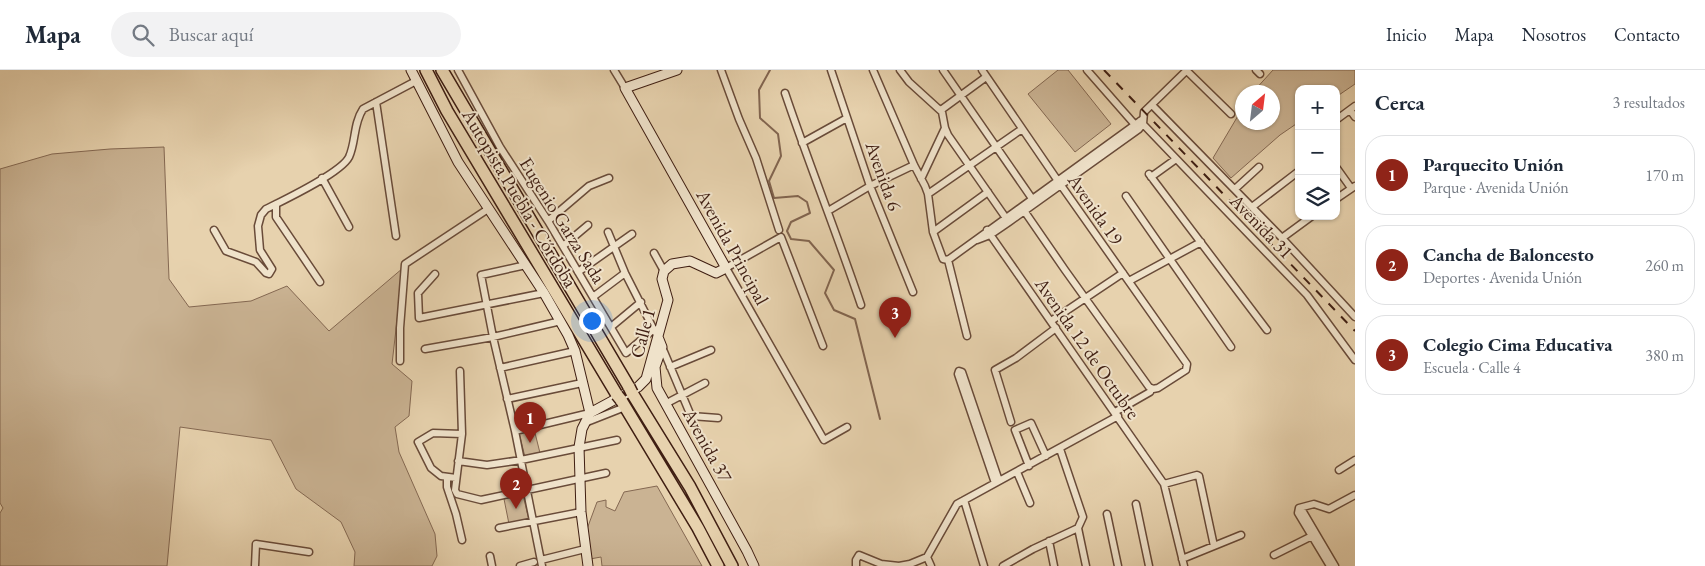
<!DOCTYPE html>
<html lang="es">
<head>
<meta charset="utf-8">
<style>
	:root { --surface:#fff; --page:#f2f2f3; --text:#1f2937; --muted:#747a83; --line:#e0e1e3; --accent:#8f2418 }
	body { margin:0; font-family:"EB Garamond",serif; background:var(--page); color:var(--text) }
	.controls { position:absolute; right:15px; top:15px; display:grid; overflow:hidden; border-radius:10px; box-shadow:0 1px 4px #0004 }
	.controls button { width:45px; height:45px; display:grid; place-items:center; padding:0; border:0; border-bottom:1px solid var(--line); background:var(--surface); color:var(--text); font:25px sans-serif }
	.compass { position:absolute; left:1235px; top:15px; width:45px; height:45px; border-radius:50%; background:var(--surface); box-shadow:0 1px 4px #0004; rotate:28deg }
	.you { position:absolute; left:591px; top:250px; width:18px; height:18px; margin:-12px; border:4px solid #fff; border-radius:50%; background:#1a73e8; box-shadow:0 0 0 8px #1a73e833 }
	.badge { display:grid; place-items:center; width:32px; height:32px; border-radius:50%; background:var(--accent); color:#fff; font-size:16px; font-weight:700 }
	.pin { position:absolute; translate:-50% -41px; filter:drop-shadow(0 1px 2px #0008) }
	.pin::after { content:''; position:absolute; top:26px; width:18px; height:15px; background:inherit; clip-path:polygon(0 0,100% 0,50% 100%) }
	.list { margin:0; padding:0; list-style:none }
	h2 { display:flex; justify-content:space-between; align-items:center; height:65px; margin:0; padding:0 20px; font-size:21px }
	h2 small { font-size:16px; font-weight:400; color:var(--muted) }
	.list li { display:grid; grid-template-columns:32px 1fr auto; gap:15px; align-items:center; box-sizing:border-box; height:80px; margin:0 10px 10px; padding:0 10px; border:1px solid var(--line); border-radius:20px }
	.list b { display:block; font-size:19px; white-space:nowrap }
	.list p { margin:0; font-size:16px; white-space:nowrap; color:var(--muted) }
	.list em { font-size:16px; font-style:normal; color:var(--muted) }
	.icon { flex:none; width:28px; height:28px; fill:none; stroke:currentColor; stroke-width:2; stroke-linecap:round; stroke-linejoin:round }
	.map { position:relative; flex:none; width:1355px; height:496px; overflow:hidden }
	header { display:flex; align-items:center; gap:30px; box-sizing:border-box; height:70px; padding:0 25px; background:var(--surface); border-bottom:1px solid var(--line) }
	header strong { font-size:24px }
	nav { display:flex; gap:28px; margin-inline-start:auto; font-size:18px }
	.search { width:350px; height:45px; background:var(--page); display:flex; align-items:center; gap:12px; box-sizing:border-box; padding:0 18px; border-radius:28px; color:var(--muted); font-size:19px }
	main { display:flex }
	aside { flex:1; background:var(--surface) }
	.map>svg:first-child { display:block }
</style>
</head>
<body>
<header>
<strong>Mapa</strong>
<div class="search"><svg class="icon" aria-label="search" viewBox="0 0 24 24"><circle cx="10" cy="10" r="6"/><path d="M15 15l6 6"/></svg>Buscar aquí</div>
<nav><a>Inicio</a><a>Mapa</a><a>Nosotros</a><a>Contacto</a></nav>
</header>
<main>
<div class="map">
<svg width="1355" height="496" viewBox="0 0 1355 496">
	<rect width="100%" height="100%" fill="#e7d2ae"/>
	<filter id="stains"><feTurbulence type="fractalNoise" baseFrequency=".004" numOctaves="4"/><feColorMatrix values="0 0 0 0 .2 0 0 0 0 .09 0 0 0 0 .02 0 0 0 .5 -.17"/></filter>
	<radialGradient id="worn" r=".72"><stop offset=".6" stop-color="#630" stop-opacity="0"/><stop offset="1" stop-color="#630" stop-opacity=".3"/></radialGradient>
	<path fill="#cab393" stroke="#846852" d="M1058,0H1068L1111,54L1075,82L1028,24Z
		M1273,0H1355V14L1336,27V19H1299V52L1280,65L1231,108L1213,88L1242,39V52H1272V22H1253Z
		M164,77L169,209L189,237L251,231L287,216L329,261L403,198L392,294L412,311L409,346L395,357L399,382L435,464L437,486L432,496H354L355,482L341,452L296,419L271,370L180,357L167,496H0V443L3,438L0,433V99L52,84L110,79Z
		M534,359L540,383L525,387L519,363Z
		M657,416L702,496H602L601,487L590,489L587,459L597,432L606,430V437L615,441L624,422Z
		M523,425L529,450L509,454L504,429Z"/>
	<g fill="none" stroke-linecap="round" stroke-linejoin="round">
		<path stroke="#826550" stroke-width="2" d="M770,0L759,20L760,48L778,64L781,86L769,111L774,128L798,126L807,132L810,143L791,152L787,161L791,169L809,171L834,200L825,223L834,240L855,249L880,349"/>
		<defs>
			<path id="street" d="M458,0L500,77L548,151L626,283L654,259
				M614,0L625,18
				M721,0L739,49L756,88L779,160
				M831,0L870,116L913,222
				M873,0L914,95L925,116L928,124L933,162L943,189L948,190
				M900,0L909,12L942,42L945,58L948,65L1008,151
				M943,0L1033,130
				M982,0L1058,111L1187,294L1186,300L1158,318L1153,319L1149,317L1065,200L1025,142
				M1087,0L1137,57
				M1186,0L1231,44
				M1256,0L1260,4
				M785,23C809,94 837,164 861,235
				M376,32L396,166
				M1152,35L1282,168L1355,247
				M941,40L986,7
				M1350,40L1355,47
				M1336,50L1355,36
				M1140,51L1307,225L1355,290
				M802,73L847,48
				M1336,97L1351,118
				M1149,104L1267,260
				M1151,107L1176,89
				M322,108L349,157
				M921,109L945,58
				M1235,119L1259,97
				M928,124L1022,59
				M1126,126L1231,277
				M1336,129L1355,116
				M276,134V147L320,212
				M1252,137L1299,101
				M828,141L870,116L914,95
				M548,151L589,116L609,108
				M214,160L226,181L256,192L266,203L269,204L272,199L260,180L258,156L261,145L266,139C284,130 341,103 349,87C356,72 353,54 363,39L416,11
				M987,160L1164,414L1184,496
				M608,162L625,203L655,262
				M933,162L988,122
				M1282,168L1312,146
				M977,170L990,165L1009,152L1139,59L1143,54L1144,42L1187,0
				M563,176L588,155
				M654,183L664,201
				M948,190L1143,49
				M948,190L967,266
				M526,195L481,205L493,267L515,361L542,496
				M578,202L632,164
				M435,204L418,223L419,248L544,223
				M1129,211L1201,172
				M593,227L625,203
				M1051,251L1123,203
				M611,257L641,232
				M823,276L781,167L726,198L824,370L847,357
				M662,277L691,346L718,348
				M425,279L493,267L561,251
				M400,291V258L405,194L488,139
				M670,297L711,280
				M500,298L575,281
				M460,301L462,364L455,420L457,424L481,430L606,403
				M507,329L582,313
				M667,333L705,313
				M1115,342L1150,322
				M587,352L625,337
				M1011,352L995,300L1016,288L1056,258
				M515,361L590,343
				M1060,379L1083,447L1078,458
				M458,391L487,395L521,390L617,370
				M1029,396L1015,360L1031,353L1046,386
				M1339,400L1355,390
				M1017,402L1030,433
				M447,407V417L456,444L462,470
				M456,408L441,406L431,398L418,372L433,363L462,364
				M995,413L958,304L959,301L962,302L999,411
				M1164,414L1197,405L1199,406L1214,476
				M964,430L984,496
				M1136,434L1149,496
				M1299,438L1314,434L1329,439L1355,425
				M1107,444L1118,496
				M499,458L581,442
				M1078,458L1086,496
				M1049,471L1054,496
				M1274,485L1316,464
				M490,486L492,496
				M927,487L931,496
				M1182,489L1241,465
				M541,490L585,479
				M255,496L256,474L309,482
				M520,496L534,492
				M856,496V490L859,485L881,494L899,496L910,494L927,487L957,434L1118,346
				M1003,496L1033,479L1078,458
				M1330,496L1298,443L1299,438L1302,440L1335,496"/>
			<path id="secondary" d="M411,0L458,92L544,223L568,265L575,281L590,343
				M658,267L662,277L655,297L657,318L747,481L754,496
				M590,343L638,317L646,309L668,230L662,209L664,201L672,194L690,191L716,203L726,198L625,18L677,0
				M588,496L581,442L579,377L582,359L590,343"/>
			<path id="highway" d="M426,0L447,41L617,325
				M442,0L629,317
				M632,323L690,417L732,496
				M621,330L698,458L718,496"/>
		</defs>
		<use href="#street" stroke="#694b39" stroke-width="9"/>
		<use href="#secondary" stroke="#3f1e12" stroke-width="11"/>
		<use href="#highway" stroke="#3f1e12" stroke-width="14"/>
		<use href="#street" stroke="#efe2ca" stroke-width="6"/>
		<use href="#secondary" stroke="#efe2ca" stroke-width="9"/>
		<use href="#highway" stroke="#e7d2ae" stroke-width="11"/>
		<path stroke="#3f1e12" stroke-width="2" stroke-dasharray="9 9" stroke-linecap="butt" d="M1104,0L1355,261"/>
		<defs>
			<path id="highway-bridge" d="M629,317L632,323
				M617,325L621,330"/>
		</defs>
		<use href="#highway-bridge" stroke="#3f1e12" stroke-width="14" stroke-linecap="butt"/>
		<use href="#highway-bridge" stroke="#e7d2ae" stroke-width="11"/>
	</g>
	<g text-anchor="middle" stroke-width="4" stroke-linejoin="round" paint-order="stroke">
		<g font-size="19" fill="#3f1e12" stroke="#efe2ca">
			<text transform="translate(884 106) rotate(70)" y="7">Avenida 6</text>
			<text transform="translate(520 128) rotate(59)" y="7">Autopista Puebla - Córdoba</text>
			<text transform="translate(1096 139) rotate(55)" y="7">Avenida 19</text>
			<text transform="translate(563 150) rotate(58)" y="7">Eugenio Garza Sada</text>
			<text transform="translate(1262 156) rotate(46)" y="7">Avenida 31</text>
			<text transform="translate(733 177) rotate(61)" y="7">Avenida Principal</text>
			<text transform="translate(642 263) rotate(-75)" y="7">Calle 1</text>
			<text transform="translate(1088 278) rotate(55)" y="7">Avenida 12 de Octubre</text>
			<text transform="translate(708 375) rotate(61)" y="7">Avenida 37</text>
		</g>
	</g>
	<rect width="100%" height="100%" filter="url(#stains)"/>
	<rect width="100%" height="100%" fill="url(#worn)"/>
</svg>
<div class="controls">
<button>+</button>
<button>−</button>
<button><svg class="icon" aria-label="layers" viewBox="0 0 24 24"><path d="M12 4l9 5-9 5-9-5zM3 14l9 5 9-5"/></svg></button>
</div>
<svg class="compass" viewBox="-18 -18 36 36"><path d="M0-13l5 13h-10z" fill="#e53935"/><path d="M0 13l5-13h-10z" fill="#747a83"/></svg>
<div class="you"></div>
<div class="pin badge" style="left:530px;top:373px">1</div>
<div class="pin badge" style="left:516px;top:439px">2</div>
<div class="pin badge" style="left:895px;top:268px">3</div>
</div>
<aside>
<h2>Cerca<small>3 resultados</small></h2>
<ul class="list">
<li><span class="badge">1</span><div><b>Parquecito Unión</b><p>Parque · Avenida Unión</p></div><em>170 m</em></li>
<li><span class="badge">2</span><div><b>Cancha de Baloncesto</b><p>Deportes · Avenida Unión</p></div><em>260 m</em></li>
<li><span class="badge">3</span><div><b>Colegio Cima Educativa</b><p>Escuela · Calle 4</p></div><em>380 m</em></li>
</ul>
</aside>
</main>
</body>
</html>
